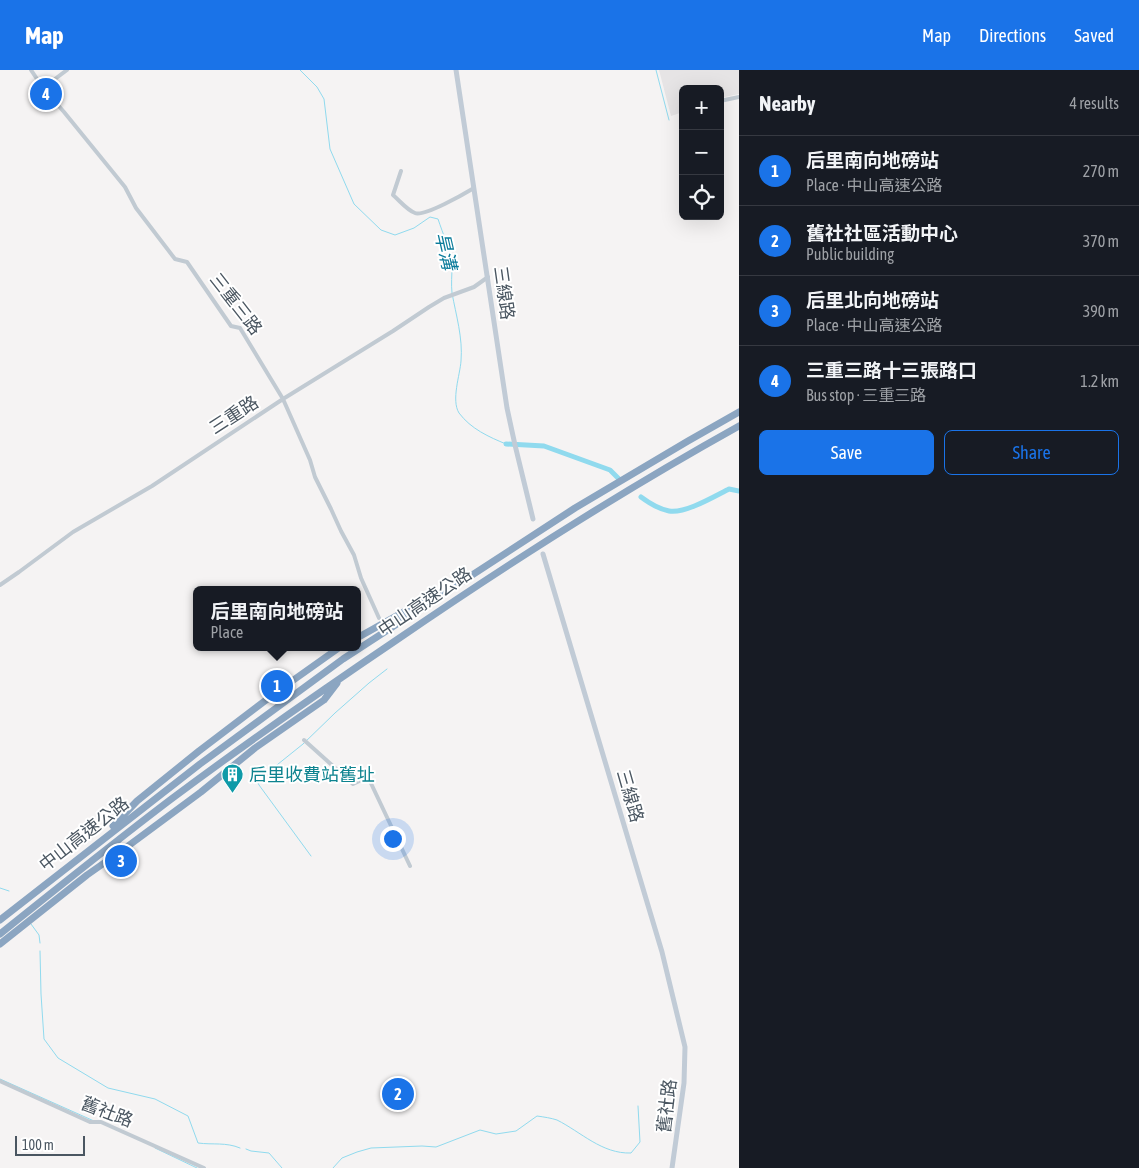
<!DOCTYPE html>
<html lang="en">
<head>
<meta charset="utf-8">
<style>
	:root { --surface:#171b24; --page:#20242c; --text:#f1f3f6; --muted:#9ea1a6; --line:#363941; --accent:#1a73e8 }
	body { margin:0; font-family:"Asap Condensed","Noto Sans TC",sans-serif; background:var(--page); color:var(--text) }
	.controls { position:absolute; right:15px; top:15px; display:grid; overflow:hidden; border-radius:8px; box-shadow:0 5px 20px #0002 }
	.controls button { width:45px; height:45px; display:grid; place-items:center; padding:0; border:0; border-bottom:1px solid var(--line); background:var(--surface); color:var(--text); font:25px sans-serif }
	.scale { position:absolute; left:15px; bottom:12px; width:70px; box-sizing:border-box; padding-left:5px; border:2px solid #4a5661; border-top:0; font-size:14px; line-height:18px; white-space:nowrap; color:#4a5661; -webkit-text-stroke:4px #fff; paint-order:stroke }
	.you { position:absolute; left:392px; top:768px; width:18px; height:18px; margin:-12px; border:4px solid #fff; border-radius:50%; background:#1a73e8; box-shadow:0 0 0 8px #1a73e833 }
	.badge { display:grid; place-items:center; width:32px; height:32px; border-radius:50%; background:var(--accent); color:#fff; font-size:16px; font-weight:700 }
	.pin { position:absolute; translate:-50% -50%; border:2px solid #fff; box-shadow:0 1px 5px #0006 }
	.popup { position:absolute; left:193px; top:516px; width:168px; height:65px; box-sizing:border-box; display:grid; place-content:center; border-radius:8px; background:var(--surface); filter:drop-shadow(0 1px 4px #0005); font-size:16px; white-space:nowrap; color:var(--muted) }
	.popup b { font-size:19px; color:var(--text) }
	.popup::after { content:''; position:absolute; left:50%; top:100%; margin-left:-10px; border:10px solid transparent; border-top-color:var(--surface) }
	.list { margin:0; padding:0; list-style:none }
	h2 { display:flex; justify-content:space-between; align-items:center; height:65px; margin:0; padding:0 20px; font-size:21px }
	h2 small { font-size:16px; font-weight:400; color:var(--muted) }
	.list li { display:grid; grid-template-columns:32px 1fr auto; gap:15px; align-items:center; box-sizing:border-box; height:70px; padding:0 20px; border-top:1px solid var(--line) }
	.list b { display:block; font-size:19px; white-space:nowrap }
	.list p { margin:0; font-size:16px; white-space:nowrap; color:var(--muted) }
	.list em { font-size:16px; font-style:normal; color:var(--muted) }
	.actions { display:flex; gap:10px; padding:15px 20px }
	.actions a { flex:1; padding:11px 0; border:1px solid var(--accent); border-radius:8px; text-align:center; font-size:18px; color:var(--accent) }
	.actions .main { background:var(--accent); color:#fff }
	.icon { flex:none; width:28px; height:28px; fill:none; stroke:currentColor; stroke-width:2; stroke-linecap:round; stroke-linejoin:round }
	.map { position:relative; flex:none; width:739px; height:1098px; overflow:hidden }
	header { display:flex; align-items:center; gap:30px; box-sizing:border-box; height:70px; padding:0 25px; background:var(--accent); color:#fff }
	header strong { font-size:24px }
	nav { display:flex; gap:28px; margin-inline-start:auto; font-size:18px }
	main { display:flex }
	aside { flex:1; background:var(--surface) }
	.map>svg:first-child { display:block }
</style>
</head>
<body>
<header>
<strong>Map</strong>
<nav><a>Map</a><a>Directions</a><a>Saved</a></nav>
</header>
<main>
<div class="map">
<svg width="739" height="1098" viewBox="0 0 739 1098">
	<rect width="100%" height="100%" fill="#f5f3f3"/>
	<path fill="#e6e4e5" d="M659,0H739V24L720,28V19H683V42L671,46Z"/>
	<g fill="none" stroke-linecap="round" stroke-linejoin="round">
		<path stroke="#90daee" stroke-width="1" d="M300,0L317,17L324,29L330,79L354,134L381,160L395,165L414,158L430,147L438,149C443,164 450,180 452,196C452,205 451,214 452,223C456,245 463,268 461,291C460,305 451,330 459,343C471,359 489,367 506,374
			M656,0L669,50
			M311,786L259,715L257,711L303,674L335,643L369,613L387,599
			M0,818L9,821
			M31,854L39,865L40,873
			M40,881L41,924L44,969L58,988L108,1018L155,1029L188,1046L198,1073C213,1075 226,1072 240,1078
			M0,1009L94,1051
			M155,1078L197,1098
			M246,1079L251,1081L269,1083L282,1098
			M333,1098L342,1088L357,1082L371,1078L422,1076L436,1077L480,1060L496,1064L516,1061L537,1046C544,1047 551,1048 557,1050C581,1062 602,1084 631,1083L640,1072L638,1036"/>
		<path stroke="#90daee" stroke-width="5" d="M506,374L544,376L610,400L619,409
			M641,427C649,433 659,439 669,441C685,444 715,426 729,419L739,421"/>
		<path stroke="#c1cad2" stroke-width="4" d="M31,0L43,18L64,42L125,117L136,138L175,189L187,192L231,256L240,258L283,329L310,390L315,407L331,439L341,461L354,485L361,508L379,548
			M43,18L67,0
			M720,31L739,27
			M401,101L393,125C400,131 407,140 415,143C424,147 464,124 474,118
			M0,515L19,502L73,462L152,416L283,329L393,261L429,237L444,228L474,217L488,207
			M304,670L353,714L368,707L410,796
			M0,1011L90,1052H101L204,1098"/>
		<path stroke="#c1cbd6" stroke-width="5" d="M456,0L507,338L515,375L533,449
			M543,484L647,832L662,882L685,977L684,1013L672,1098"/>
		<path stroke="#8ba5c1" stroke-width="7" d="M357,568L432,526
			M113,756L137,731L199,681L278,621L340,577
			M0,850L200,694L343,589L575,438L688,371L739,342
			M0,864C56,819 112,774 170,730C245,674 321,621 398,569C509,493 622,421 739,356
			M0,874L87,805L124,779L201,722L255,678L324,630L337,613"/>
	</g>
	<defs>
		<symbol id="building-pin" viewBox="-11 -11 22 30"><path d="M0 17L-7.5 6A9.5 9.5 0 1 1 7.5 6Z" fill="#0f9aa8" stroke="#fff"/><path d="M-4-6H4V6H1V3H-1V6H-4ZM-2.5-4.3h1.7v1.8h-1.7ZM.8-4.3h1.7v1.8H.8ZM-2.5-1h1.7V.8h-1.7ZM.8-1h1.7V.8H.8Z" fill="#fff"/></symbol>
	</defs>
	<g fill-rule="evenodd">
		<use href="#building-pin" x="220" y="692" width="25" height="34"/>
	</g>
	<g text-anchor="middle" stroke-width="4" stroke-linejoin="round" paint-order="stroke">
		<g font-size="18" fill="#4a5661" stroke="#fff">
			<text transform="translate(504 223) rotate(82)" y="6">三線路</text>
			<text transform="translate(236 234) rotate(52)" y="6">三重三路</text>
			<text transform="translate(234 345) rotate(-33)" y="6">三重路</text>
			<text transform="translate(425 532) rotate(-34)" y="6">中山高速公路</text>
			<text transform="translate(630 726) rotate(74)" y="6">三線路</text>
			<text transform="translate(84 764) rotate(-38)" y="6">中山高速公路</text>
			<text transform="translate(667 1036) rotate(-83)" y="6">舊社路</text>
			<text transform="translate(107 1042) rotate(21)" y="6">舊社路</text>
		</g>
		<g font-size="18" fill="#0d838f" stroke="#fff" text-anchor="start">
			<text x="249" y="711">后里收費站舊址</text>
		</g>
		<g font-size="19" font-style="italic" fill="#0c7c9b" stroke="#fff">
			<text transform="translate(446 181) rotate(77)" y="7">旱溝</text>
		</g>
	</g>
</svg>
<div class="controls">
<button>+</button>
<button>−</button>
<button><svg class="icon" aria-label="locate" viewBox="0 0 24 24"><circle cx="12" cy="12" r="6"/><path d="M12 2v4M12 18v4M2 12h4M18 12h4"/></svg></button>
</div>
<div class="scale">100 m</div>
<div class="you"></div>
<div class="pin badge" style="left:277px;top:616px">1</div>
<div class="popup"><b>后里南向地磅站</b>Place</div>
<div class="pin badge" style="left:398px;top:1024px">2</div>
<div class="pin badge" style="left:121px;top:791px">3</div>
<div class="pin badge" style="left:46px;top:24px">4</div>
</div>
<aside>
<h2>Nearby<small>4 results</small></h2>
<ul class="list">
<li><span class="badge">1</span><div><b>后里南向地磅站</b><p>Place · 中山高速公路</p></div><em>270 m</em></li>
<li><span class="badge">2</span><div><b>舊社社區活動中心</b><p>Public building</p></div><em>370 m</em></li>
<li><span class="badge">3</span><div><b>后里北向地磅站</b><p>Place · 中山高速公路</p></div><em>390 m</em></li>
<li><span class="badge">4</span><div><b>三重三路十三張路口</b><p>Bus stop · 三重三路</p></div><em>1.2 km</em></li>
</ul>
<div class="actions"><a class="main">Save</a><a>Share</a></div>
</aside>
</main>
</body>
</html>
